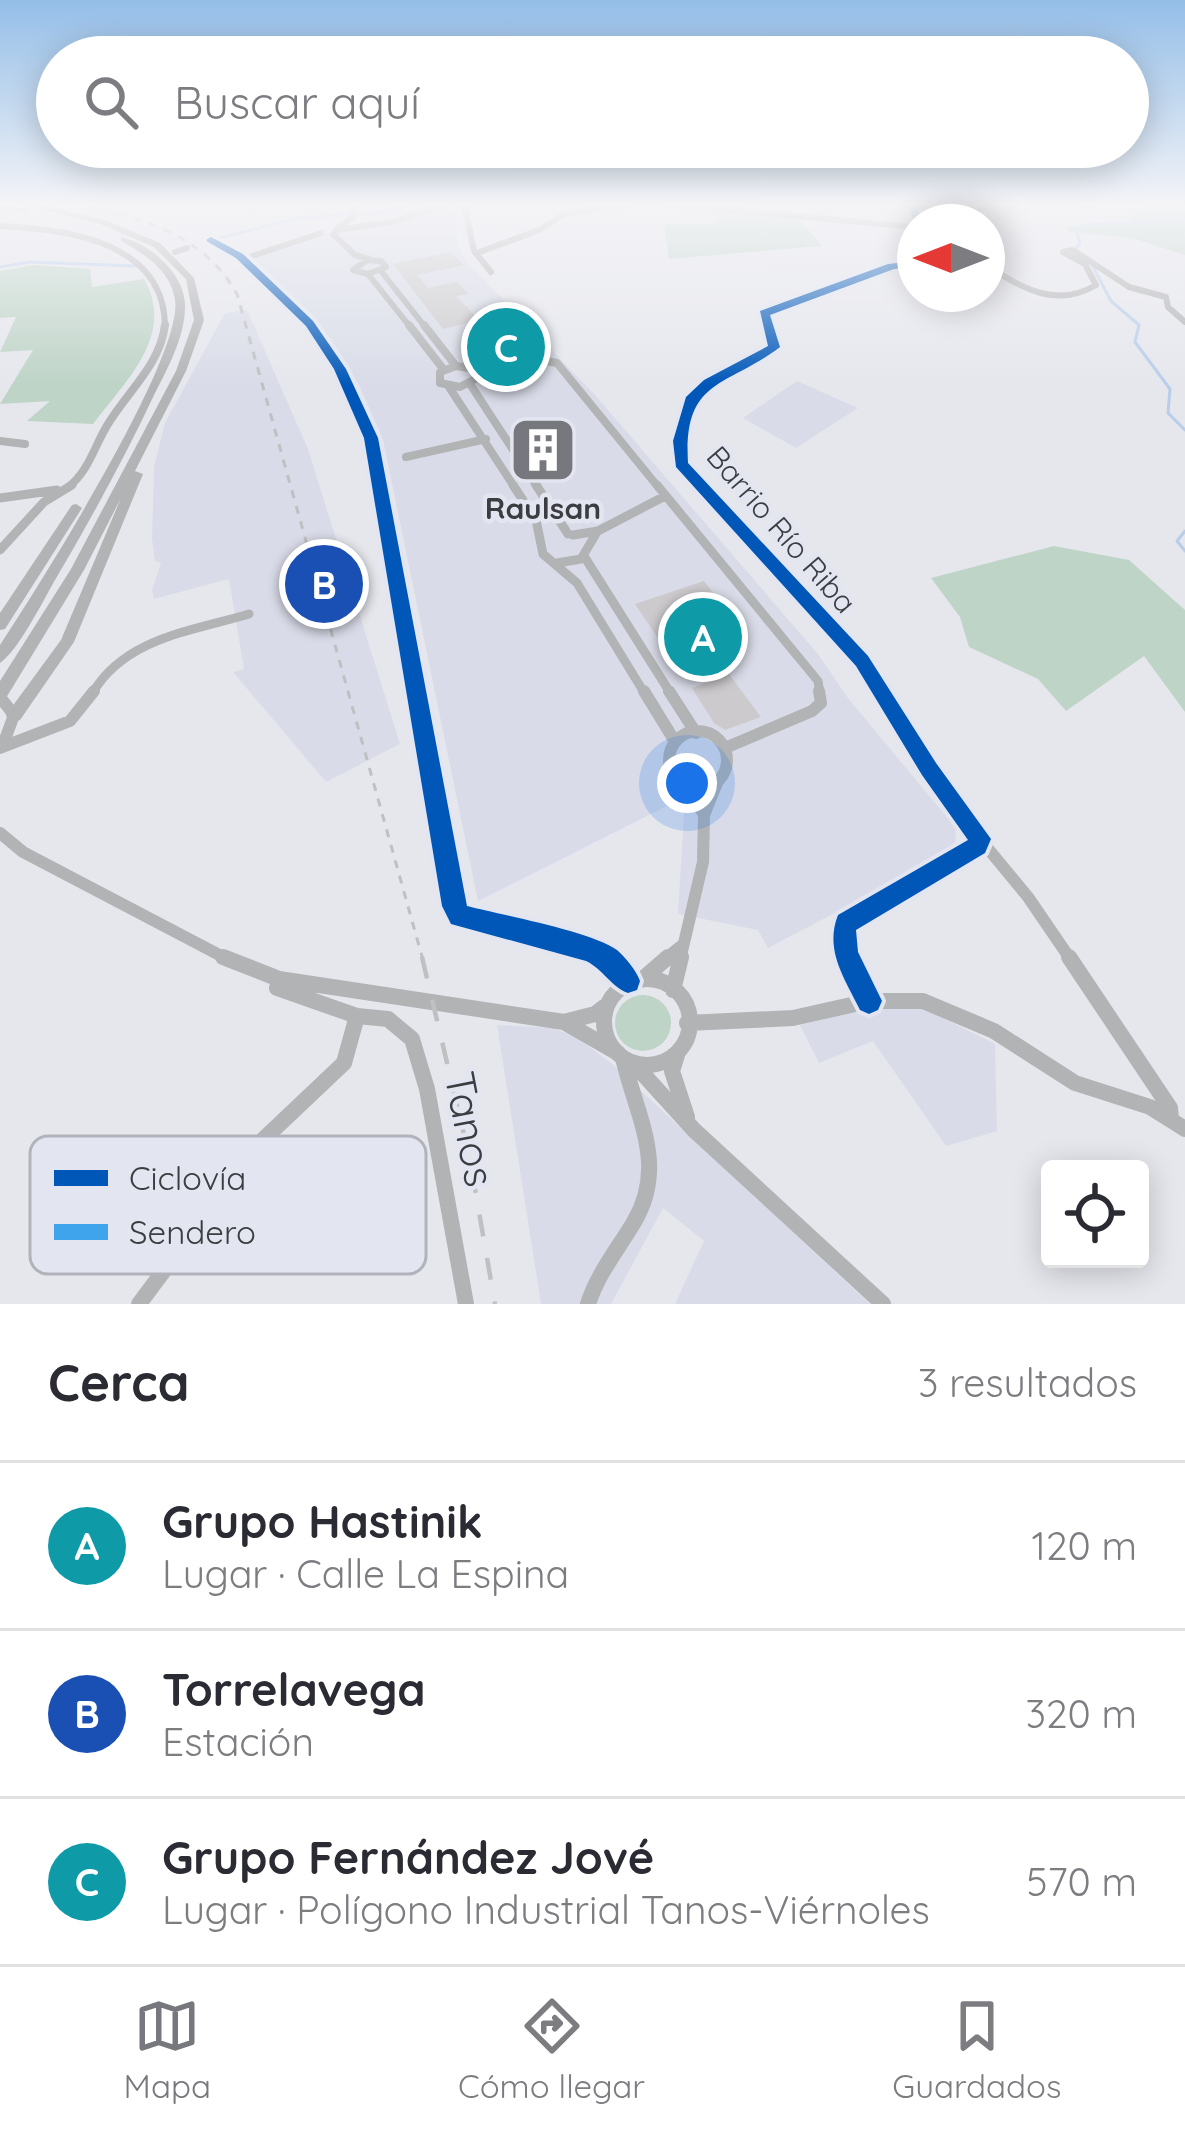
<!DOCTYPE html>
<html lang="es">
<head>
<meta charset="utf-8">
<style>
	:root { --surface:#fff; --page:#f2f2f3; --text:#2b2b33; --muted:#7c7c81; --line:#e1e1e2; --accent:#77787d }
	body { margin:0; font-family:Quicksand,sans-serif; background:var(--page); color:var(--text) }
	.controls { position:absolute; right:36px; bottom:36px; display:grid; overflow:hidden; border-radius:12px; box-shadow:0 6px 30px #0003 }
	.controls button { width:108px; height:108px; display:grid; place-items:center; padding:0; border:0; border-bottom:3px solid var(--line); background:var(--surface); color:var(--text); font:60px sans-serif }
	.compass { position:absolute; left:897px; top:204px; width:108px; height:108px; border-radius:50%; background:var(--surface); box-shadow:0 6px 30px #0003; rotate:270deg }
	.you { position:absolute; left:687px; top:783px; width:42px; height:42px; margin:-30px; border:9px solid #fff; border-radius:50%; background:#1a73e8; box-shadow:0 0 0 18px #1a73e833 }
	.badge { display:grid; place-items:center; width:78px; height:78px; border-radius:50%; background:var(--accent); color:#fff; font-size:39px; font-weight:700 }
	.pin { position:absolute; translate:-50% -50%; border:6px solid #fff; box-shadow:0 3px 12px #0006 }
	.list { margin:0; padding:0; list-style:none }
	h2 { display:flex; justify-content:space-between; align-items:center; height:156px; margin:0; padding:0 48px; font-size:51px }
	h2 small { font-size:39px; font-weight:400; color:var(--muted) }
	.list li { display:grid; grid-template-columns:78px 1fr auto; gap:36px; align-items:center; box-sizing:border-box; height:168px; padding:0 48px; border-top:3px solid var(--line) }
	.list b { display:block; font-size:45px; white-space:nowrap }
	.list p { margin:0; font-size:39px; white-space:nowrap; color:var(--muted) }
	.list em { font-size:39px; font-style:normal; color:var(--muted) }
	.icon { flex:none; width:66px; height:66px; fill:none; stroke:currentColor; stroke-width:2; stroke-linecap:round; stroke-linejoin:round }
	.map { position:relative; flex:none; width:1185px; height:1304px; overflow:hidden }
	.search { position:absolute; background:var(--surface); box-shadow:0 6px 30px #0003; left:36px; right:36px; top:36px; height:132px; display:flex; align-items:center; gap:30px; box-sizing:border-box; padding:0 42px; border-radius:66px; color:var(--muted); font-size:45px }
	.sheet { height:660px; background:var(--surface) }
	nav { display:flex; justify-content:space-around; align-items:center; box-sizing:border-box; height:168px; border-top:3px solid var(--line); background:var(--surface); font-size:33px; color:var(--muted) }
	nav a { display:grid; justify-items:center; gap:6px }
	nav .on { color:var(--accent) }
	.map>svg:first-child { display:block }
</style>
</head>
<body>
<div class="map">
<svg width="1185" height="1304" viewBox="0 0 1185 1304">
	<rect width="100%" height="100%" fill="#e6e7ed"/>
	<path fill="#d9dce8" d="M453,207L459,249L467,262L595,395L818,654L848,698L956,828L955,850L768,948L758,930L678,914L685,797L478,901L383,440L359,385L331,339L253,259L316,236Z
		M247,310L308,449L400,744L326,782L233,672L244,669L229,579L154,599L152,590L161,563L155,561L152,539L154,467L165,423L225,313Z
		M797,381L858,408L796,448L743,418Z
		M917,1005L995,1044L997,1131L946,1146L873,1041L819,1063L800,1025L879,1007Z
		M497,1025L553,1028L576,1037L611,1063L870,1304H675L704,1241L663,1208L611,1304H541Z"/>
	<path fill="#bed4c7" d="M1120,203H1185V255L1132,238L1069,232L1066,226L1127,223L1142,206Z
		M705,208L800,220L822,246L669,259L664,224H713L716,218Z
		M34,265L90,269L92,287L144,279C176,335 126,380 93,424L27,421L50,401L0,404L33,350L0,352L16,317L0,318V271Z
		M1054,546L1129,560L1185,610V712L1144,656L1066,711L1038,679L969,647L960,617L931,578Z
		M615 1023a28 28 0 1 1 56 0a28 28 0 1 1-56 0Z"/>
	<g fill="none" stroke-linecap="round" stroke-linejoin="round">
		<path stroke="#b7cde9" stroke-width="3" d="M216,239L298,218L383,212L413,203
			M1074,251L1080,243L1076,230L1083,225L1185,220
			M0,267L30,262L135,266
			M1093,267L1111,301L1139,325L1135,342L1170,389L1168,413L1185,430
			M1185,531L1177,541L1185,551"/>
	</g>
	<path fill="#cccacd" d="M451,252L464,265L417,275L428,288L457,282L469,294L456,296L479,320L443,329L393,264Z
		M529,331L544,346L483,362L469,360L460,349Z
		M704,581L747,636L674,662L635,604Z
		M729,674L761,717L725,730L714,723L692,688Z"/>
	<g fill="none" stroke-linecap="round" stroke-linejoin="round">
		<path stroke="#b2b3b5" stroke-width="6" d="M464,203L474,251L491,272
			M654,203L915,227
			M975,222L981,203
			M0,226C68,229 166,242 165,328
			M338,228L353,217L355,203
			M337,230L396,221L450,203
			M333,234L355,255L369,259
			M211,240L240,256L313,328
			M175,252L187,248
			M477,253L539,230L565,214L633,203
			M246,258L321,233
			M367,260L381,261L386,267L368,274L353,270Z
			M987,266C1023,288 1056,309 1096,285L1085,264L1063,252L1073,250L1129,287L1166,297L1168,307L1185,322
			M381,271L426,328
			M368,274L411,328
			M768,328L764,313L892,266L915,264"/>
		<path stroke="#b2b3b5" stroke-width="8" d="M311,325C349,375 369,427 380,488
			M409,325L444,370
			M424,325L456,366
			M456,366L474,369L477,378L460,387L440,383V372Z
			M477,372L535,359L557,363L659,488
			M470,384L538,488
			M449,387L515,488
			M0,441L25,444
			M406,457L486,439
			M67,488C89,472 94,446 108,424C128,391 160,365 165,325
			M703,488L681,464C678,389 716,379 774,347L768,325"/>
		<path stroke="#b2b3b5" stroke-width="9" d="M379,485L416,694
			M513,485L536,520L543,554L577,583L645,694
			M536,485L568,534
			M657,485L818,681L820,694
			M700,485L862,661L882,694
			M0,498L57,490
			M573,535L598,531L665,496
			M0,550L44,502L72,485
			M584,556L671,694
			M557,563L581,559L597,532
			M92,694C124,638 192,631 249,614"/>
		<path stroke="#b2b3b5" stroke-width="12" d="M416,691L459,916L589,950L609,960
			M644,691L674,740
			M669,691L696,733
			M0,697L14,715L3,745
			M669 760a29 29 0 1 1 58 0a29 29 0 1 1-58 0Z
			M0,748L70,721L94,691
			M725,748L812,711L821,703L819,691
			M686,784L704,815
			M0,833L23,852L229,960
			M980,839L1028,897L1071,960
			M664,960L680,947
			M680,960L703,862L704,815L717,783
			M849,960L844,942L846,923L977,846L980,839L880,691"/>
		<path stroke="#b2b3b5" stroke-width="16" d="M223,957L279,979L564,1022L618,1053
			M605,957L628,981
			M848,957L869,1001
			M1069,957L1170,1108L1171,1119
			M645,977L668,957
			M279,979L277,988L357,1016L388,1019L412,1039L427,1089L466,1304
			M604 1022a43 43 0 1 1 86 0a43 43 0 1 1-86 0Z
			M673,990L681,957
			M564,1022L595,1014L608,1004
			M687,1023L793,1018L869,1001H923L994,1031L1075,1083L1150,1107L1185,1129
			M677,1055L672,1071L687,1117
			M634,1064L694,1130L883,1304
			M139,1304L206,1214L232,1169L344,1063L357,1016
			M588,1304C598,1273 618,1249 634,1222C668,1165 636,1115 623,1058"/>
		<path fill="#b2b3b5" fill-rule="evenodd" d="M18,203H32L105,220L160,243L194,278L204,320L186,371L135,471L143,474L74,642L20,720L14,722L8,720L6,715L61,640L121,498L84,570L6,698L0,700V681L71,569L176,371L194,320L186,279L154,247L100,224Z
			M0,205L27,209L31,211L27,213L0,209Z
			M121,237C150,243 186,275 185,307C185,336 168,368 155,393C125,457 91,519 55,580C43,601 18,651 0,663V645C37,589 184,357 175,300C171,271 145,254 121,241Z
			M76,504L82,508L5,629L0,630V613L72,505Z"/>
		<path stroke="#c0c0c2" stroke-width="3" stroke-dasharray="8 8" stroke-linecap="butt" d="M71,203C138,217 201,231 237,294L423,960"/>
		<path stroke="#c0c0c2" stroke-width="4.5" stroke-dasharray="22 22" stroke-linecap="butt" d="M422,957L470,1160L495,1304"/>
		<path stroke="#3fa4ec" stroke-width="8" stroke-dasharray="16 8" stroke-linecap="butt" d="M911,203L919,222"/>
		<defs>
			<path id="cycleway" d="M211,237L243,254L313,321L346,369L378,438L467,906C502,915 590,931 617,950C626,958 636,970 640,981L637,990L628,993C611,987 603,969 586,961L451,924L442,906L364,438L334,369L306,326L236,258L208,242L206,240Z
				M915,261V267L894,269L770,315L780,347C726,388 683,378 688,463L868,656L936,763L991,839L985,853L856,930L858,952L882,1001L878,1010L869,1014L860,1010C845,979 824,950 838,915L968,840L922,775L856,666L676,467L673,441L686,397L704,380L768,346L760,311L888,264Z"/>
		</defs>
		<use href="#cycleway" stroke="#e3e6f0" stroke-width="8"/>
		<use href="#cycleway" fill="#0057b8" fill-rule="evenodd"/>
	</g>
	<linearGradient id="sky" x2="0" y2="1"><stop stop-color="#94bee8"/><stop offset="0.53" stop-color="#f4f4f7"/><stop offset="1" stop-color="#f4f4f7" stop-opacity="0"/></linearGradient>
	<rect width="1185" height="386" fill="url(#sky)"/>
	<defs>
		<symbol id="building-square" viewBox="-11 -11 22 22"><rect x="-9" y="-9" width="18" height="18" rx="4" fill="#77787d" stroke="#e3e6f0"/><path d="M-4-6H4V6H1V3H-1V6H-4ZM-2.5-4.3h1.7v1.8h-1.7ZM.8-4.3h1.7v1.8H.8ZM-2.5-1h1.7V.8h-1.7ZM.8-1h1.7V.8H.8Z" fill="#fff"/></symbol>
	</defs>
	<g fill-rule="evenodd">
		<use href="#building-square" x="505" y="412" width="76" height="76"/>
	</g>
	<g text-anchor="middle" stroke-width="9" stroke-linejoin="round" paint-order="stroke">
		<g font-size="30" font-weight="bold" fill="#3b3d41" stroke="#e3e6f0">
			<text x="543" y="519">Raulsan</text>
		</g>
		<g font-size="30" fill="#3b3d41" stroke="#e3e6f0">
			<text transform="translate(781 530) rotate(49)" y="10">Barrio Río Riba</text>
		</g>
		<g font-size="42" fill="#3b3d41" stroke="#e3e6f0">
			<text transform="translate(470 1129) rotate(79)" y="15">Tanos</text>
		</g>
	</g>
	<rect x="30" y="1136" width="396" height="138" rx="18" fill="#e3e6f0" stroke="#b1b3bc" stroke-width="3"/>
	<rect x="54" y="1170" width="54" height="16" fill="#0057b8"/>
	<rect x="54" y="1224" width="54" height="16" fill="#3fa4ec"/>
	<g font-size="33" fill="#3b3d41">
		<text x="129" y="1190">Ciclovía</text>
		<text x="129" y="1244">Sendero</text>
	</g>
</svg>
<div class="controls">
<button><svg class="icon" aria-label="locate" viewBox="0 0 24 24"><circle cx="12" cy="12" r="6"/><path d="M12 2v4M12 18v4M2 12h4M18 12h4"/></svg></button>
</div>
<svg class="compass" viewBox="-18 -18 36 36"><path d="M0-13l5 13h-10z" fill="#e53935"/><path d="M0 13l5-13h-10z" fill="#7c7c81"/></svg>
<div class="you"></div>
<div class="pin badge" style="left:703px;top:637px;background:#0f9aa8">A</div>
<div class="pin badge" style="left:324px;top:584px;background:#1a4fb4">B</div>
<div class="pin badge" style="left:506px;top:347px;background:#0f9aa8">C</div>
<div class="search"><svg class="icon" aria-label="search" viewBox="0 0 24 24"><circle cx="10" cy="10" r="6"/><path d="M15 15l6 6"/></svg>Buscar aquí</div>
</div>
<section class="sheet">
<h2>Cerca<small>3 resultados</small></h2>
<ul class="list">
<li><span class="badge" style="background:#0f9aa8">A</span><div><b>Grupo Hastinik</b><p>Lugar · Calle La Espina</p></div><em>120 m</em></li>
<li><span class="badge" style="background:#1a4fb4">B</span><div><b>Torrelavega</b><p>Estación</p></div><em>320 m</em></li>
<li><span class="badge" style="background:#0f9aa8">C</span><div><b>Grupo Fernández Jové</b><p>Lugar · Polígono Industrial Tanos-Viérnoles</p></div><em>570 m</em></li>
</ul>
</section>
<nav>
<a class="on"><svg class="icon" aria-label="map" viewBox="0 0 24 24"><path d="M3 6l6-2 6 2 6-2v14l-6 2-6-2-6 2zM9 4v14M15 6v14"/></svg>Mapa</a>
<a><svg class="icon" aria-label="directions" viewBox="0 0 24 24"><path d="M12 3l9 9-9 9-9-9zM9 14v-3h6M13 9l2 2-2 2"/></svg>Cómo llegar</a>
<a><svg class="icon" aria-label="saved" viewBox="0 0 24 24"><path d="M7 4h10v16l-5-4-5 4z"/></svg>Guardados</a>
</nav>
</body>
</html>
